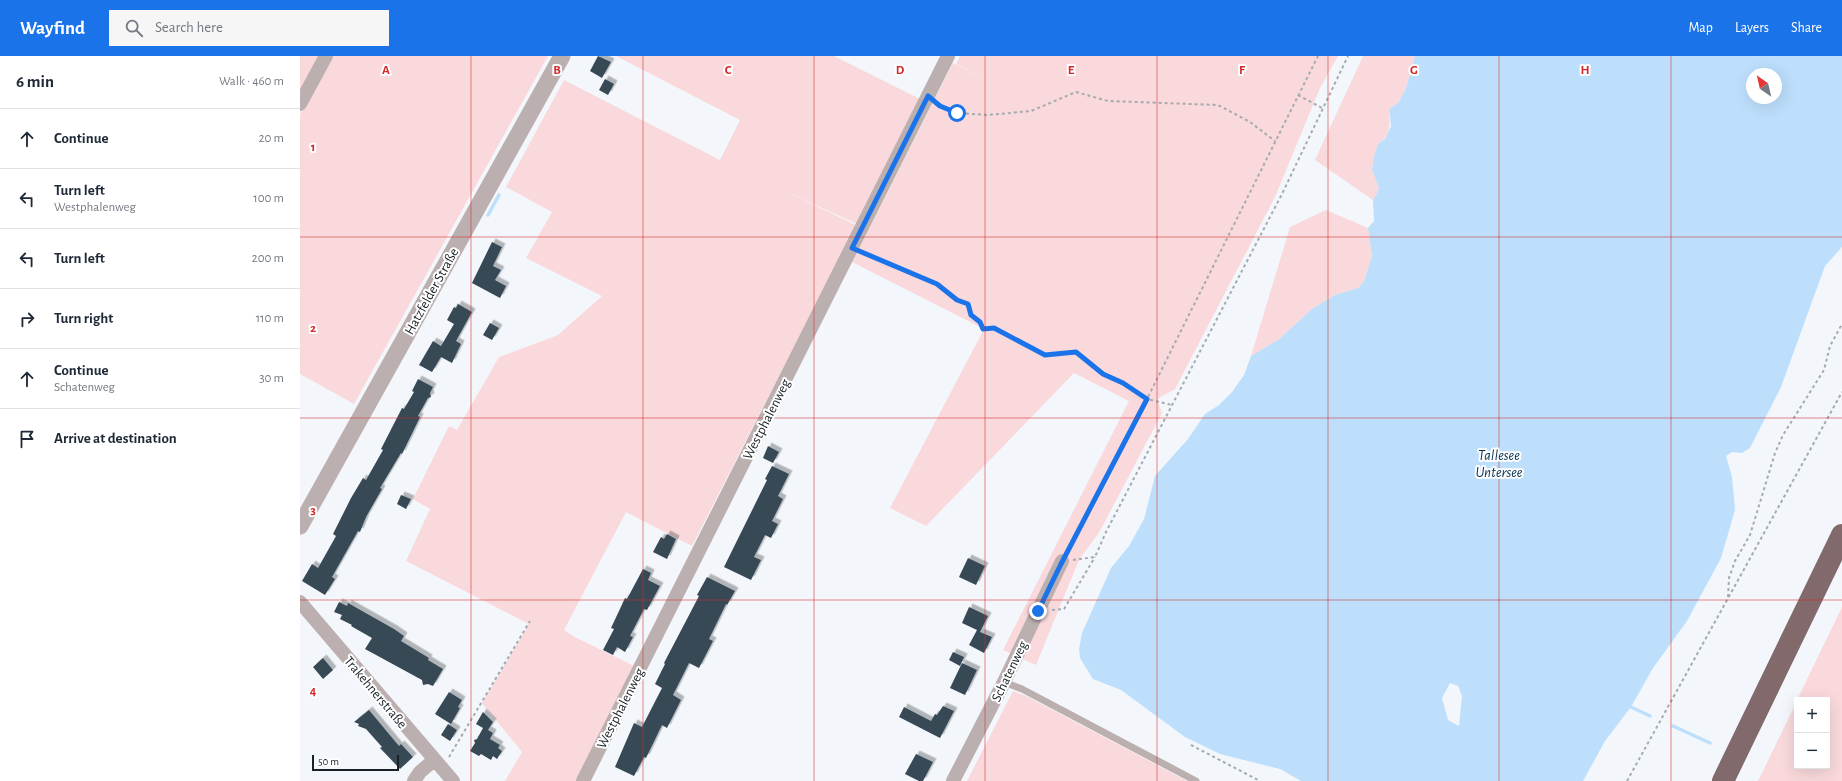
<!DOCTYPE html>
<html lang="en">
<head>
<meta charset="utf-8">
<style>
	:root { --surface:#fff; --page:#f6f6f7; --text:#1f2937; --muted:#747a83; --line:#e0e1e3; --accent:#1a73e8 }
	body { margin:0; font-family:"Alegreya Sans",sans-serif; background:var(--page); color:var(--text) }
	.controls { position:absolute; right:12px; bottom:12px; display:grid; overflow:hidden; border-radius:0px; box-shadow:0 4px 16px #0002 }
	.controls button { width:36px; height:36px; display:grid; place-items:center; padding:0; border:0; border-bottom:1px solid var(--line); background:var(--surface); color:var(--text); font:20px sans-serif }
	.compass { position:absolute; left:1446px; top:12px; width:36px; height:36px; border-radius:50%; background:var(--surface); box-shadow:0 4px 16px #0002; rotate:326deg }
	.scale { position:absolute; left:12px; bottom:10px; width:87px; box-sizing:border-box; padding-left:4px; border:2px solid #192027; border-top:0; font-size:11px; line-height:14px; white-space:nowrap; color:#192027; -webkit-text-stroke:3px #fff; paint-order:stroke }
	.stop { position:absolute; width:12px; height:12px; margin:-9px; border:3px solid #1a73e8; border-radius:50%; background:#fff }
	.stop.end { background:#1a73e8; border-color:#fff; box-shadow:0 1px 4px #0008 }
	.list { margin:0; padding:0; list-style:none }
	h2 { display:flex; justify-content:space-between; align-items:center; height:52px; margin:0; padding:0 16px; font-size:17px }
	h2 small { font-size:13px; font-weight:400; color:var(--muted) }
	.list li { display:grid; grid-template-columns:26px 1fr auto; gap:12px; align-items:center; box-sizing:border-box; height:60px; padding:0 16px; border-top:1px solid var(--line) }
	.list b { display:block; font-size:15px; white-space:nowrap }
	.list p { margin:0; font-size:13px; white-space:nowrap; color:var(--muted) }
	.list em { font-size:13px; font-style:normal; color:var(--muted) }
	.icon { flex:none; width:22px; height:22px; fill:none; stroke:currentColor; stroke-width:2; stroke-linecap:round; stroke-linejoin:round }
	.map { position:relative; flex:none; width:1542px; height:725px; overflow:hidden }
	header { display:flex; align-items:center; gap:24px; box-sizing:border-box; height:56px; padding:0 20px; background:var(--accent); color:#fff }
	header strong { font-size:19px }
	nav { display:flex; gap:22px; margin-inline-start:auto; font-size:14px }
	.search { width:280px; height:36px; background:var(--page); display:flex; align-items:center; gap:10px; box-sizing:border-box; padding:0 14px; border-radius:0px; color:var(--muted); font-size:15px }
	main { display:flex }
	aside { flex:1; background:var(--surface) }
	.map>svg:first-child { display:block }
</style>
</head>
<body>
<header>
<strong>Wayfind</strong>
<div class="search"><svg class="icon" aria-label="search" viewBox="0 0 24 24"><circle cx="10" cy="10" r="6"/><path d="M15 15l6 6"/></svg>Search here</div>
<nav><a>Map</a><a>Layers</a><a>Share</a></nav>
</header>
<main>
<aside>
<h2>6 min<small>Walk · 460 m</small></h2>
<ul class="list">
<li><svg class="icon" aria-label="ahead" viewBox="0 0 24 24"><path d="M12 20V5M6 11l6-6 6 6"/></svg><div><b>Continue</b></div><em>20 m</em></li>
<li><svg class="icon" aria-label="left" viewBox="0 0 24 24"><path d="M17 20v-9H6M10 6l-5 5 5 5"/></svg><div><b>Turn left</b><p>Westphalenweg</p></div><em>100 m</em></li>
<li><svg class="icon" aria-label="left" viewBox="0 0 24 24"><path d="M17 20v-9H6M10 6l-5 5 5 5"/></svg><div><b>Turn left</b></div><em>200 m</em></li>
<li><svg class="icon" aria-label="right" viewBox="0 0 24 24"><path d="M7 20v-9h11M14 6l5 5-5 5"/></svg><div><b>Turn right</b></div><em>110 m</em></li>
<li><svg class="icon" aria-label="ahead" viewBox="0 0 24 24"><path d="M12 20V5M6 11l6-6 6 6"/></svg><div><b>Continue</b><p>Schatenweg</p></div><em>30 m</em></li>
<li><svg class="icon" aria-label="arrive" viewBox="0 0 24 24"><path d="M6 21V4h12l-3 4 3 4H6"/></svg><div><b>Arrive at destination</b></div></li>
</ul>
</aside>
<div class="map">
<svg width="1542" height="725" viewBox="0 0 1542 725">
	<defs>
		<filter id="shadow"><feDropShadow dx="3.5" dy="-3.5" stdDeviation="0" flood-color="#0004"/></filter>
	</defs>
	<rect width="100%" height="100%" fill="#f3f7fb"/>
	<path fill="#f9d9dc" d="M0,0H20L0,35Z
		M32,0H248L54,348L0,318V58Z
		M316,0H534L620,43L557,168L481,133L556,169L392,490L326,456L264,574L273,580L334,610L276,725H205L222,696L182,647L229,568L106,505L130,453L113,443L149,370L157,374L199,301L258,279L302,240L226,202L252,156L206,131L264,24L420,104L440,64Z
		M660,0H1038L1020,32L975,141L875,333L857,343L862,357L800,475L779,504L736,609L703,594L829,345L774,317L626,470L590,452L684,273L552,206L653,7L687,25L656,8Z
		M1063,0H1115L1106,32L1099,46L1089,53C1090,67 1091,79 1079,87L1072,113L1079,133L1073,144L1015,104Z
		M1026,154L1068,172L1072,200L1064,225L1058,232L1035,239L1012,253L978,284L951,300L990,171Z
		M1542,551V725H1458L1497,645V710H1527V644H1497Z
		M713,635L726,640L887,725H667Z"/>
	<path fill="#bddffc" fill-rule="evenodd" d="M1115,0H1542V191L1525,210L1481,331L1450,392L1442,397L1432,396L1426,400L1432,421L1435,454L1421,502L1387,565L1353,612L1331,651L1305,685L1283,725H1001L980,713L920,698L885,681L821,634L793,623L780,602L779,593L782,577L811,512L829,490L844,463L855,420L888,383L905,358L919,349L932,336L944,319L951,300L978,284L1012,253L1035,239L1058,232L1064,225L1072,200L1068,172L1074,165L1073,144L1079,133L1072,113L1075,96L1079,87L1085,83L1091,70L1089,53L1099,46L1106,32ZM1452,18H1476V42H1452ZM1150,627L1158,630L1162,640L1159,670L1148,664L1142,642Z"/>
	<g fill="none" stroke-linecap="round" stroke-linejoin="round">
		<path stroke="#bddffc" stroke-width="3.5" d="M188,159L199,139
			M1331,651L1350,660
			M1373,670L1410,687"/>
	</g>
	<path fill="#374857" filter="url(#shadow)" d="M298,0L311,6L302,22L290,15Z
		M305,23L314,28L308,39L299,34Z
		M192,186L202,191L193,210L201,214L195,224L206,230L200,242L172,227Z
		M158,248L172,256L156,285L161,288L152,307L141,301L132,316L119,309L133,285L141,290L154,268L147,264L154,251L156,252Z
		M190,267L199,272L192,284L183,279Z
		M118,323L133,331L130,337L131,341L128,342L118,360L120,361L102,398L101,397L80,432L82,433L66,461L60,476L58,475L32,521L35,523L25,539L2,525L12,508L18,512L36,480L33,478L51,442L63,422L66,424L83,394L81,393L102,352L104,353L114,336L112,335Z
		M468,390L479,396L473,407L463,402Z
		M472,410L489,418L478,440L483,443L472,465L478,468L471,482L465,479L454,501L461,504L451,524L424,511L467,424L465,423Z
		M101,439L111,443L106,453L97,448Z
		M367,478L376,483L367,503L353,496L361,481L364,483Z
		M668,502L685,510L676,529L659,521Z
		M343,513L351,517L348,524L360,530L347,554L344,553L330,580L333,581L325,596L317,591L313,599L303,594L314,573L311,572L319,555L325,542L327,543Z
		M407,521L435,535L427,549L426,548L409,583L413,585L399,612L389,607L373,639L381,644L367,672L362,669L346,702L344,701L334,720L315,711L334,667L342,671L362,632L355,628L365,608L364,607L399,540L397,539Z
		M39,546L47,550L48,547L94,573L104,580L101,585L129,602L128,604L143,613L133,630L128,628L123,629L122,624L65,593L72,582L51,570L52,569L40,563L42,559L34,556Z
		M669,551L688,560L680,576L692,581L684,597L669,589L677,574L662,567Z
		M653,596L664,601L660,610L649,604Z
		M23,602L33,614L23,623L13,611Z
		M662,607L677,614L665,639L650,632Z
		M149,636L162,644L158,651L160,652L151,668L135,658Z
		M643,650L654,655L640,682L599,661L604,651L631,665L635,658L637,659Z
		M69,654L99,690L101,688L113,701L100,713L80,692L82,691L66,673L58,670L59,668L54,666Z
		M183,656L193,666L188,674L193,677L190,683L200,689L198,692L202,695L197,703L193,700L191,704L181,698L179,700L170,695L175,687L174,684L177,683L183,672L176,668Z
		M148,668L157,674L150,685L141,679Z
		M616,698L633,706L623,725H619L605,718Z"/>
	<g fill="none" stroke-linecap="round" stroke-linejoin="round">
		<path stroke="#a5aaaf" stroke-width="2" stroke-dasharray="3 3" stroke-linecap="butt" d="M998,39L1022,52
			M638,48L657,57L688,59L731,55L776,36L808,45L918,49L950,66L975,85
			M563,196L637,228L657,244L668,248C672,262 678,261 683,273L694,272L745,299L776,296L803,318L823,327L847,343L872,349
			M768,495L847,343L1018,0
			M773,504L795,501L806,476L982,138L1048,0
			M1428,541L1429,522L1435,505L1450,479L1475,397L1483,379L1524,314L1530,290L1542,268
			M752,554L764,553L795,501
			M891,689L960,725
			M149,701L230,565
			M1327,725L1542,336"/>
		<path stroke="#bcafb0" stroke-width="7" d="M704,626L722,633L896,725"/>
		<path stroke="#bcafb0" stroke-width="14" d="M0,48L26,0
			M0,546L153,725
			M114,725L120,716L134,704
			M283,725L648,0
			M653,725L704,626L762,505"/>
		<path stroke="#bcafb0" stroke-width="17" d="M0,470L262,0"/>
		<path stroke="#81696c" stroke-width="22" d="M1423,725L1542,479"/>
	</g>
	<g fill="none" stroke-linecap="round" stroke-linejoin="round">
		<path stroke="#1a73e8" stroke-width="5" d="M657,57L640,50L628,40L552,192L637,228L657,244L668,248L671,259L680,266L683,273L694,272L745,299L776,296L803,318L823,327L847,343L761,508L738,555"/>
	</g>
	<path fill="none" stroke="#d62828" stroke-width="1" stroke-opacity="0.55" d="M171,0V725M343,0V725M514,0V725M685,0V725M857,0V725M1028,0V725M1199,0V725M1371,0V725M0,181H1542M0,362H1542M0,544H1542"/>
	<g text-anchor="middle" stroke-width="4" stroke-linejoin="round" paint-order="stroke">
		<g font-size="14" fill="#192027" stroke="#fff">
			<text transform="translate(131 235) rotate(-61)" y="5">Hatzfelder Straße</text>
			<text transform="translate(466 363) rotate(-63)" y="5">Westphalenweg</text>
			<text transform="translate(709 615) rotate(-64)" y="5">Schatenweg</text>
			<text transform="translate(76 636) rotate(50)" y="5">Trakehnerstraße</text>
			<text transform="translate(320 652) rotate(-63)" y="5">Westphalenweg</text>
		</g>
		<g font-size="15" font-style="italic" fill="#02304f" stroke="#fff">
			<text x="1199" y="404">Tallesee<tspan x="1199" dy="17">Untersee</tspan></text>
		</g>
	</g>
	<g font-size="13" text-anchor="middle" font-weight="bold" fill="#d62828" stroke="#fff" stroke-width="4" stroke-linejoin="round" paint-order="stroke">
		<text x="86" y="18">A</text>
		<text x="257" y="18">B</text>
		<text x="428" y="18">C</text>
		<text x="600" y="18">D</text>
		<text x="771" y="18">E</text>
		<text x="942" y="18">F</text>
		<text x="1114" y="18">G</text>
		<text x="1285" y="18">H</text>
		<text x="13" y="95">1</text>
		<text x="13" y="276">2</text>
		<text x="13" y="458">3</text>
		<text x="13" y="639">4</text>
	</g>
</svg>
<div class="controls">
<button>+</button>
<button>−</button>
</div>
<svg class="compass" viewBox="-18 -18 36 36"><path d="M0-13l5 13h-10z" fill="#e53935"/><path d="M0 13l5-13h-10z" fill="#747a83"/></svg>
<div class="scale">50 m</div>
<div class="stop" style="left:657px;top:57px"></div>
<div class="stop end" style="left:738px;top:555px"></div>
</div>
</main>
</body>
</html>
